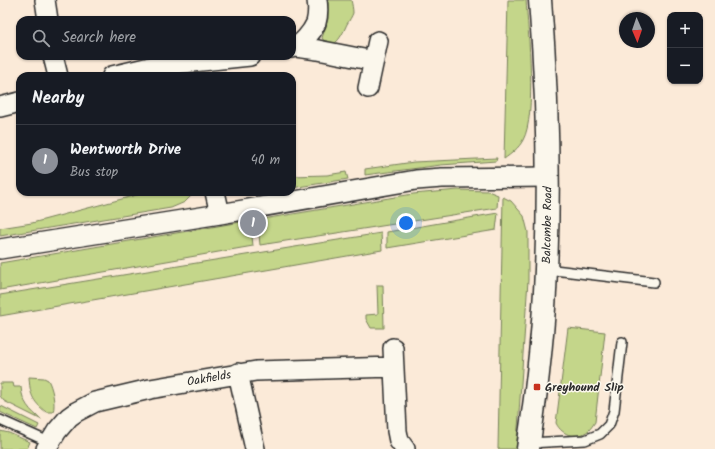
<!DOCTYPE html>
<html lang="en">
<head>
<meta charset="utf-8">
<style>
	:root { --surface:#171b24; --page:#242831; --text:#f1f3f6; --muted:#9ea1a6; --line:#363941; --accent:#8c9099 }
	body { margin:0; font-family:Kalam,sans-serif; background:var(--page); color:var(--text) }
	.controls { position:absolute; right:12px; top:12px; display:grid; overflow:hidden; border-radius:8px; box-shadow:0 1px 3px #0004 }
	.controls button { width:36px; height:36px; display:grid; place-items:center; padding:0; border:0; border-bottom:1px solid var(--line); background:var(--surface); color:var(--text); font:20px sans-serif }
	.compass { position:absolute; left:619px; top:12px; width:36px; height:36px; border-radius:50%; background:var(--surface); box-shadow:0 1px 3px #0004; rotate:178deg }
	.you { position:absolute; left:406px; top:223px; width:14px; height:14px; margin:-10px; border:3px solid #fff; border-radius:50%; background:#1a73e8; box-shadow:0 0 0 6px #1a73e833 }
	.badge { display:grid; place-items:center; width:26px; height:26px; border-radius:50%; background:var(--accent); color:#fff; font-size:13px; font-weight:700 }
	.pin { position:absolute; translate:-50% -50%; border:2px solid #fff; box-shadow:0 1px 4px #0006 }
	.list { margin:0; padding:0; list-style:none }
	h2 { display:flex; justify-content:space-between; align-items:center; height:52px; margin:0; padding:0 16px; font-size:17px }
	h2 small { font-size:13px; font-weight:400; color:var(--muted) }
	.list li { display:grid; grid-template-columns:26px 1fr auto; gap:12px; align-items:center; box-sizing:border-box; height:72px; padding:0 16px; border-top:1px solid var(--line) }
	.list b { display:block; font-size:15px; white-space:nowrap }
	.list p { margin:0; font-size:13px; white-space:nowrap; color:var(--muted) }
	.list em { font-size:13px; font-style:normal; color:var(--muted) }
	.icon { flex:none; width:22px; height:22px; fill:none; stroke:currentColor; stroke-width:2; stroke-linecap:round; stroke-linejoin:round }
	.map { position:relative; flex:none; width:715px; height:449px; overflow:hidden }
	.search { position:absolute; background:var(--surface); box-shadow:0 1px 3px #0004; left:16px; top:16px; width:280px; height:44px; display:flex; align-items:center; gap:10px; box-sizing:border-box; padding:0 14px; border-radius:12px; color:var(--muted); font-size:15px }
	.panel { position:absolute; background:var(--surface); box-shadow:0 1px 3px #0004; left:16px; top:72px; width:280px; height:124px; border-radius:12px }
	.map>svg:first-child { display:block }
</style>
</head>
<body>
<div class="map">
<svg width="715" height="449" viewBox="0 0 715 449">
	<rect width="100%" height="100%" fill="#fbead8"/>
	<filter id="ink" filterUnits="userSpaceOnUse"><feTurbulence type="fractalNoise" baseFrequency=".025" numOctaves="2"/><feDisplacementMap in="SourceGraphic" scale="8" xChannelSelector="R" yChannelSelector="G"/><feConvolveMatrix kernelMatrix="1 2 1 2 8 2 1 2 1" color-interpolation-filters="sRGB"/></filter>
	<g filter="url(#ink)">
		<path fill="#c4d68a" stroke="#78805a" d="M328,0H351C352,4 353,9 353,13C352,16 349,21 347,24C343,33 333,56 322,38L328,19Z
			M508,0H526C528,31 537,115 523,140C519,148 511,154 504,159Z
			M497,158L496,161L441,165L365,175V169L414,162Z
			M346,172L348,179L292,188V176L327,175Z
			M458,190L488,191L498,195L497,208L260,245L258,224L264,223L263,219L413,194Z
			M148,192H195L185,202L171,208L0,236V228L32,223Z
			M503,197L511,201L524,216L528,232V280L518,428L516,449H498Z
			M498,213L496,230L387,248V232Z
			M241,222L242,227L251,226L253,246L0,290V263Z
			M381,233L382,250L0,316V295Z
			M377,285H383L384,328H371L366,319V315L378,314Z
			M568,328L605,332L595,422C593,425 591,428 589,430C578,440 562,436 556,423Z
			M29,377L44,378L48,380C52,387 56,404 53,412H46C32,401 30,394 29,377Z
			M0,383H13L14,387H21C22,402 30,411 42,420L4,401L0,396Z
			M0,406H1L39,425L37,429L0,412Z
			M0,431L9,433L30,442L27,449H0Z"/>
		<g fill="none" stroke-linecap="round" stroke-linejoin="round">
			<defs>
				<path id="service" d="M546,269L654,282
					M0,420L49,442
					M529,443L585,440L600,434L609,425L614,411L622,342"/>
				<path id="minor" d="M45,0L48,20
					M296,47L318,50L374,61
					M292,48C302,45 312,32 316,23C318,16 318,7 317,0
					M53,56L58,76
					M112,76L154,66L250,56
					M368,88L378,41
					M0,107L20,102
					M215,192L220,214
					M0,249L220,214L416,180L442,178L547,177
					M393,348L397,431L399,441L405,449
					M238,373L255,449
					M46,449L57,431L69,417L76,412L95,402L150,389L256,371L394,367"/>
				<path id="secondary" d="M528,449C537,389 544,329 546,269C550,179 547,89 540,0"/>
			</defs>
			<use href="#service" stroke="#2b2b2b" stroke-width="12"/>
			<use href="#minor" stroke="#2b2b2b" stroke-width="22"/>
			<use href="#secondary" stroke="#2b2b2b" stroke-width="25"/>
			<use href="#service" stroke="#fbf7ec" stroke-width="9"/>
			<use href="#minor" stroke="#fbf7ec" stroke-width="19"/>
			<use href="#secondary" stroke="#fbf7ec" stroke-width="22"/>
		</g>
	</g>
	<rect fill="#c8321e" stroke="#fbf7ec" stroke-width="1.5" x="533" y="383" width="8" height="8" rx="2"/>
	<g text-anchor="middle" stroke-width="3" stroke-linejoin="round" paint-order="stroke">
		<g font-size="12" fill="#2b2b2b" stroke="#fbf7ec">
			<text transform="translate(547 225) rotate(-89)" y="4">Balcombe Road</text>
			<text transform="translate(209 378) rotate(-10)" y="4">Oakfields</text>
		</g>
		<g font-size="12" font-weight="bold" fill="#2b2b2b" stroke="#fbf7ec" text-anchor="start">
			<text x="545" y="391">Greyhound Slip</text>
		</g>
	</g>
</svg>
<div class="controls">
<button>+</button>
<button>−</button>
</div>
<svg class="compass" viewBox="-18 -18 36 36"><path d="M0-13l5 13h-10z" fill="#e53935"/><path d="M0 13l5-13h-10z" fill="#9ea1a6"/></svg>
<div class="you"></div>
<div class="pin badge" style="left:253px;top:223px">1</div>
<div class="search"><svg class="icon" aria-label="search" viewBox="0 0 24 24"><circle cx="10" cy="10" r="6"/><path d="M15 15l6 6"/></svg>Search here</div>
<section class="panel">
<h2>Nearby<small></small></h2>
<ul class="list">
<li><span class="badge">1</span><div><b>Wentworth Drive</b><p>Bus stop</p></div><em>40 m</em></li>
</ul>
</section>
</div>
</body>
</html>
